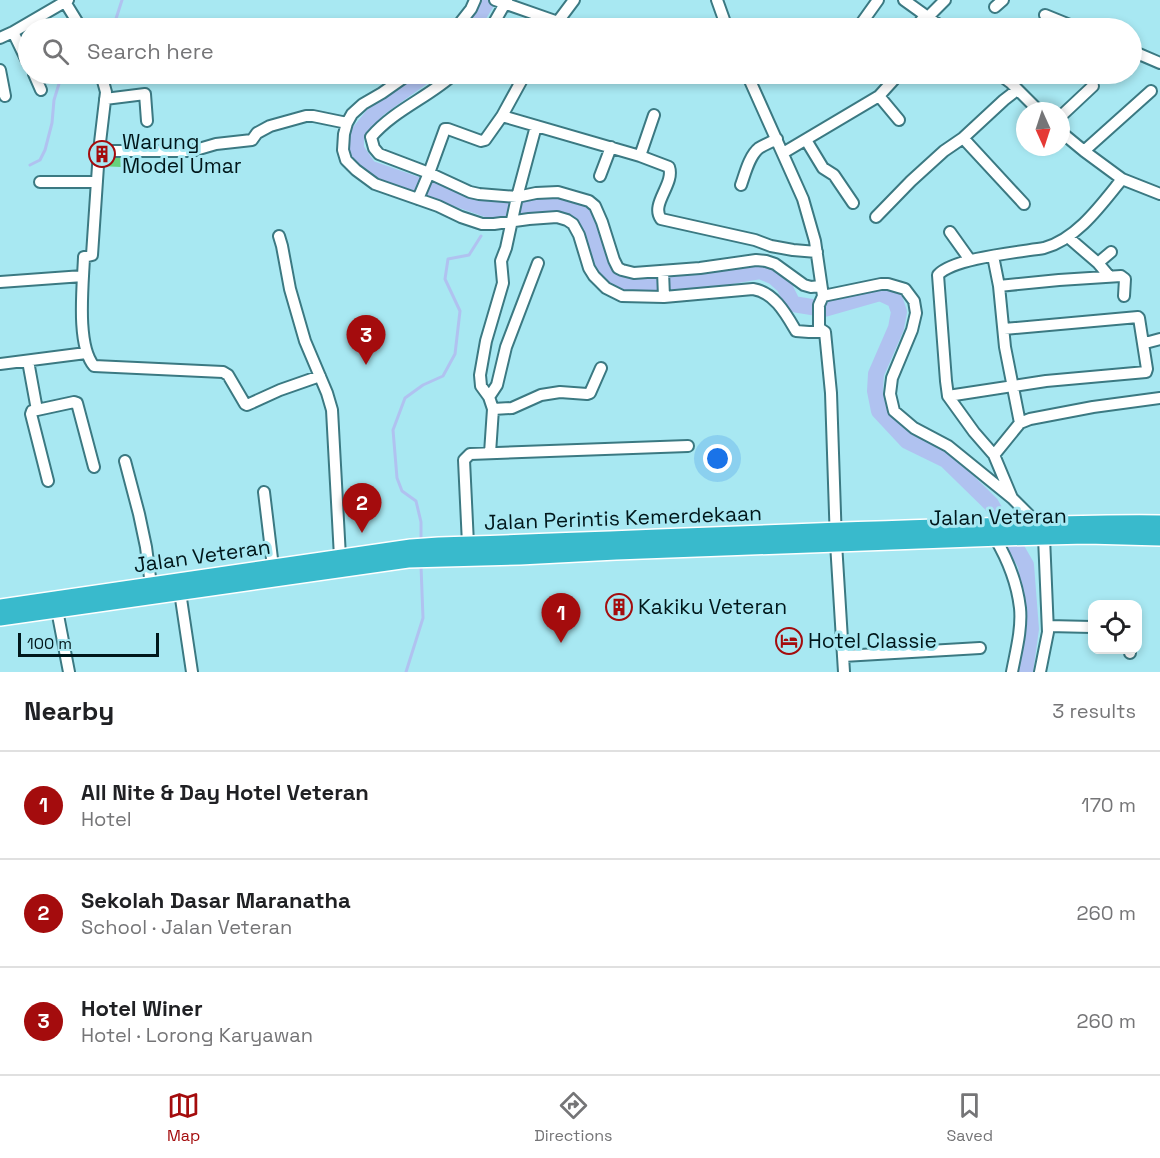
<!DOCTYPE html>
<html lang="en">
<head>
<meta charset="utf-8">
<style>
	:root { --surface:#fff; --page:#f6f6f6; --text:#202124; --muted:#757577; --line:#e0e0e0; --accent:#a40c0d }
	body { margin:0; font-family:"Space Grotesk",sans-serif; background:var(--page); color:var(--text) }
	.controls { position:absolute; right:18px; bottom:18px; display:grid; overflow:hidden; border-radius:12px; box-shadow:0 3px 9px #0003 }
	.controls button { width:54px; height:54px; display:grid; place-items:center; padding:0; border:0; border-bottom:2px solid var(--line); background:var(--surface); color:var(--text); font:30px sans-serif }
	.compass { position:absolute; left:1016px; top:102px; width:54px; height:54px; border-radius:50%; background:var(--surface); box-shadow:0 3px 9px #0003; rotate:177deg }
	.scale { position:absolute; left:18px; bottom:15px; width:141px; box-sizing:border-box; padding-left:6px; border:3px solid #00171b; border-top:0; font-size:16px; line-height:21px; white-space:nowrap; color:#00171b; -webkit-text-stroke:4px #a8e8f2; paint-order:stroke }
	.you { position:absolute; left:718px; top:459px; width:21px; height:21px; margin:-15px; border:4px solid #fff; border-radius:50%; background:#1a73e8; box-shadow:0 0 0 9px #1a73e833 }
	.badge { display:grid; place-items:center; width:39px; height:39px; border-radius:50%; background:var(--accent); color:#fff; font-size:20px; font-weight:700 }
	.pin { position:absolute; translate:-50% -50px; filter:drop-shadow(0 2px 3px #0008) }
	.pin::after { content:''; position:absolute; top:32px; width:21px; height:18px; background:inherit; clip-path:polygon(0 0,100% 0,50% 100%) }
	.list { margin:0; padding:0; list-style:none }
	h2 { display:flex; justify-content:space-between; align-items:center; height:78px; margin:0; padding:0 24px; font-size:26px }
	h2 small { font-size:20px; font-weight:400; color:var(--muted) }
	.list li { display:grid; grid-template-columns:39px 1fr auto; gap:18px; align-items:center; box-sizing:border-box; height:108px; padding:0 24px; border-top:2px solid var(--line) }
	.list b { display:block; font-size:22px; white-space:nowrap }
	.list p { margin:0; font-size:20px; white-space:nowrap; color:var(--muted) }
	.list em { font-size:20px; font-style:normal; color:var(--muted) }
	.icon { flex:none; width:33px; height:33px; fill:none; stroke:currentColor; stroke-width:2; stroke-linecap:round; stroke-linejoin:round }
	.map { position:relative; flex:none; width:1160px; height:672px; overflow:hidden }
	.search { position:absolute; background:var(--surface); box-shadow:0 3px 9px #0003; left:18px; right:18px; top:18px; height:66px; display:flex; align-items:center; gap:15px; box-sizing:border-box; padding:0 21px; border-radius:33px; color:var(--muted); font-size:22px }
	.sheet { height:402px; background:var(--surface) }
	nav { display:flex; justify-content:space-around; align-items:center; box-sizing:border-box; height:84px; border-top:2px solid var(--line); background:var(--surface); font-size:16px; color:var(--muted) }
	nav a { display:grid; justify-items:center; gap:3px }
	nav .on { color:var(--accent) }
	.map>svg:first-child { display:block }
</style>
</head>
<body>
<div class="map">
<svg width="1160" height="672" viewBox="0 0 1160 672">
	<rect width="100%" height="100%" fill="#a8e8f2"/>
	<path fill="#66d27c" d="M120,150L121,167L99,166L100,157H105V152Z"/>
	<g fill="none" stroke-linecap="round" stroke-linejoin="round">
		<path stroke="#b0c2f0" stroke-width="3" d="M113,28L122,0
			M30,165L40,160L45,150L52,123L54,100L62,74
			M486,219L489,210
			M421,541V522L416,501L402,491L397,478L393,430L405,398L423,385L443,376L455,354L460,311L445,279L448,259L469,255L481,236
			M406,672L423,618L421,566"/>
		<path stroke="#b0c2f0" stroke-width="16" d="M471,28L488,0
			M427,74L378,109L356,136V149L369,168L489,210L553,203L575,208L588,220L601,267L614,279L633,285L714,279L760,271L774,277L784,286L793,304L824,309L880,293L895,300L899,312L896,328L876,374L875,391L879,411L907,441L946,460L991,504L1026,565L1031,629L1025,672"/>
		<defs>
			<path id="minor" d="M495,0L558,22
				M717,0L727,28
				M904,0L943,28
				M65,2L81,28
				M995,7L1003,0
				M1045,15L1077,28
				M928,17L945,0
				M456,28L471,9L475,0
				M491,28L507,0
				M553,28L574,0
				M858,28L878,0
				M916,28L925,15
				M13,32L28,63
				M0,38L13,32L68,0
				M1132,51L1160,63
				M0,70L5,96
				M34,74L41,90
				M75,74H76
				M101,74L106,92L99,151L92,255L84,257C83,285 76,345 94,366L223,372L228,375L245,404L247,405L280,390L320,376
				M409,74L382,93L363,104L352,114L347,123L344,134L343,150L346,160L356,170L375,184L418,199L438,206L461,217L482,224H494L529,219L557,217L567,220L573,224L579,235L589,268L594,276L606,288L622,296L664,297L753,289C774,292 786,314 796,331L809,332H825
				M454,74C429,97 394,110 371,137L374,148L379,154L429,173L470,192L479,194L517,197L536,193L558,192L589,201L595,206L602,222L614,260L618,268L622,270L634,273L700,268L756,260L766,261L775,264L804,285L811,287L821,286
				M747,74L803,199L815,241L823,296L819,305V328L825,332L831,393L836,543L844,672
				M999,74L1011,83L1039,111
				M879,96L899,120
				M105,99L145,94L147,121
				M502,116L640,156L669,167C675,184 650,204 661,219L755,240L771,246L793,250L817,252
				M1061,116L1093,86
				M1061,132L1084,151L1122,179L1160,194
				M963,138L1024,204
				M806,140L823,168L834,175L853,203
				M99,151H192L216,144L252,140L257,133L270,126L306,116H313L347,123
				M1084,151L1151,91
				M783,153L879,96L899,74
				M640,156L654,115
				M600,176L611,147
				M40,182H97
				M741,185C745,174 749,156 759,148C764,145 771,142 777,139
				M418,199L429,173L445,129H448L481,141L485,140L502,116L525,74
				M876,217L911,181L944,151L963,138L1004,100L1017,90
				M950,232L970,260
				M279,236L282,246L290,289L305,341L327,393L332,410L340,557
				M1069,238L1098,263L1109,276
				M993,256L999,286L1005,347L1020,423
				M1098,263L1111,252
				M663,271L664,297
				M0,282L83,276
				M999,286L1059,280L1121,276L1125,279L1124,296
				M823,296L881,284H888L905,289L914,301L916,313L912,330L892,378L890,394L894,411L914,428L948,446L1012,498
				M1143,341L1149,342L1160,339
				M28,361L37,410L74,402L77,403L94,467
				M0,364L86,353
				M948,396L1046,381L1146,372L1147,369L1139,318L1138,317L1004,329
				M489,397L497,385L506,347L538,263
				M493,409L512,408L541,395L560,392L587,394L590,393L601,368
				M37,410L32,411L31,414L48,481
				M490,453L493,409L489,397L481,386L480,375L486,341L503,283L501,261L506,248L517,197L536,126
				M994,455L1020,423L1030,419L1093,407L1160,398
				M125,461L139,514L146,547L151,585
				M264,492L273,567
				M1038,524L1012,498L994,455L974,432L948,396L946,381L938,275C953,258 1020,252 1044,248C1077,239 1101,205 1122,179
				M995,538C1008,560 1017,582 1020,608C1022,629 1016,651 1012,672
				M468,544L464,460L470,454L688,446
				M180,592L192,672
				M57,610L69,672
				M1048,626L1092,627
				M1130,653V650
				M843,656L980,648
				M1040,672L1048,632L1044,537"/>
			<path id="highway" d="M0,607L411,547L439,545C619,540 799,530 979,526C1039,525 1100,522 1160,523
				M0,618L408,560L520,557L616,552L1001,538L1087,536L1160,538"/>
		</defs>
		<use href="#minor" stroke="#3b7982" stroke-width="14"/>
		<use href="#highway" stroke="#fff" stroke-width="18"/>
		<use href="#minor" stroke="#fff" stroke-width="10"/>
		<use href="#highway" stroke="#39bacc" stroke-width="15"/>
	</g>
	<defs>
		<symbol id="building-ring" viewBox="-11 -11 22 22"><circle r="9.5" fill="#a8e8f2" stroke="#a40c0d" stroke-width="1.5"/><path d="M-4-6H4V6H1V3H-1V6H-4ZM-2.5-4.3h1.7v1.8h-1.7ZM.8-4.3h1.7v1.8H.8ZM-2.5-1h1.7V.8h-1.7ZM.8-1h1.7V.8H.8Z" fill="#a40c0d"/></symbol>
		<symbol id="hotel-ring" viewBox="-11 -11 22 22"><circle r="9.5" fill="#a8e8f2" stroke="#a40c0d" stroke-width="1.5"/><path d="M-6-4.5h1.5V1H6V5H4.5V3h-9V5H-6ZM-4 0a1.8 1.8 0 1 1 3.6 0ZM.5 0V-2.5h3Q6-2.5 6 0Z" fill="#a40c0d"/></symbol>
	</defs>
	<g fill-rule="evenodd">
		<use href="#building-ring" x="87" y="139" width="30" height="30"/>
		<use href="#building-ring" x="604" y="592" width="30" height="30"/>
		<use href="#hotel-ring" x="774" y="626" width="30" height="30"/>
	</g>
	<g text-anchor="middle" stroke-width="6" stroke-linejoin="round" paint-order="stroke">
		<g font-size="21" fill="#00171b" stroke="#a8e8f2" text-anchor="start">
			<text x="122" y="149">Warung<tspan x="122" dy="24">Model Umar</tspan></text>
			<text x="638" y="614">Kakiku Veteran</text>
			<text x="808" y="648">Hotel Classie</text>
		</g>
		<g font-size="21" fill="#00171b" stroke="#a8e8f2">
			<text transform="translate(998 517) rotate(-1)" y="7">Jalan Veteran</text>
			<text transform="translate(623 518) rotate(-2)" y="7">Jalan Perintis Kemerdekaan</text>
			<text transform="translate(202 556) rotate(-8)" y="7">Jalan Veteran</text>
		</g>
	</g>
</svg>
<div class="controls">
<button><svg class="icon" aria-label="locate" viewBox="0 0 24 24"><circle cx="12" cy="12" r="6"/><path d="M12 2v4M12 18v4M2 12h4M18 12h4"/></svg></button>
</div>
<svg class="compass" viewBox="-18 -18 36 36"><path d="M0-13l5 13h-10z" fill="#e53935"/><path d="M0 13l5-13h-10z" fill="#757577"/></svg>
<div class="scale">100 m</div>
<div class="you"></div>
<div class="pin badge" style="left:561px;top:643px">1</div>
<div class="pin badge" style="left:362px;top:533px">2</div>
<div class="pin badge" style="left:366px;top:365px">3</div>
<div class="search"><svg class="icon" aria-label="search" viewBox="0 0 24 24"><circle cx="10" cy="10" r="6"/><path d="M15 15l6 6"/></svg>Search here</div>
</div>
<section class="sheet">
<h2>Nearby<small>3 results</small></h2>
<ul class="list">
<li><span class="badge">1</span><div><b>All Nite &amp; Day Hotel Veteran</b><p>Hotel</p></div><em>170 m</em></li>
<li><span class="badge">2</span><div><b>Sekolah Dasar Maranatha</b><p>School · Jalan Veteran</p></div><em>260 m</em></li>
<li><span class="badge">3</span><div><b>Hotel Winer</b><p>Hotel · Lorong Karyawan</p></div><em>260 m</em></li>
</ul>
</section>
<nav>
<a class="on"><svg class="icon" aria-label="map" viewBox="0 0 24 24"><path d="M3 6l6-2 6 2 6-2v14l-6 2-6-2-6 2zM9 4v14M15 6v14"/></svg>Map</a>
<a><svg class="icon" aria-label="directions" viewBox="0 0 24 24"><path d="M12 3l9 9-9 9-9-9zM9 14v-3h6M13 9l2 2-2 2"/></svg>Directions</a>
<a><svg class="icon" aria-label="saved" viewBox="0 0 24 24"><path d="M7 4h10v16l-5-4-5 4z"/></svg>Saved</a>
</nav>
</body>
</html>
